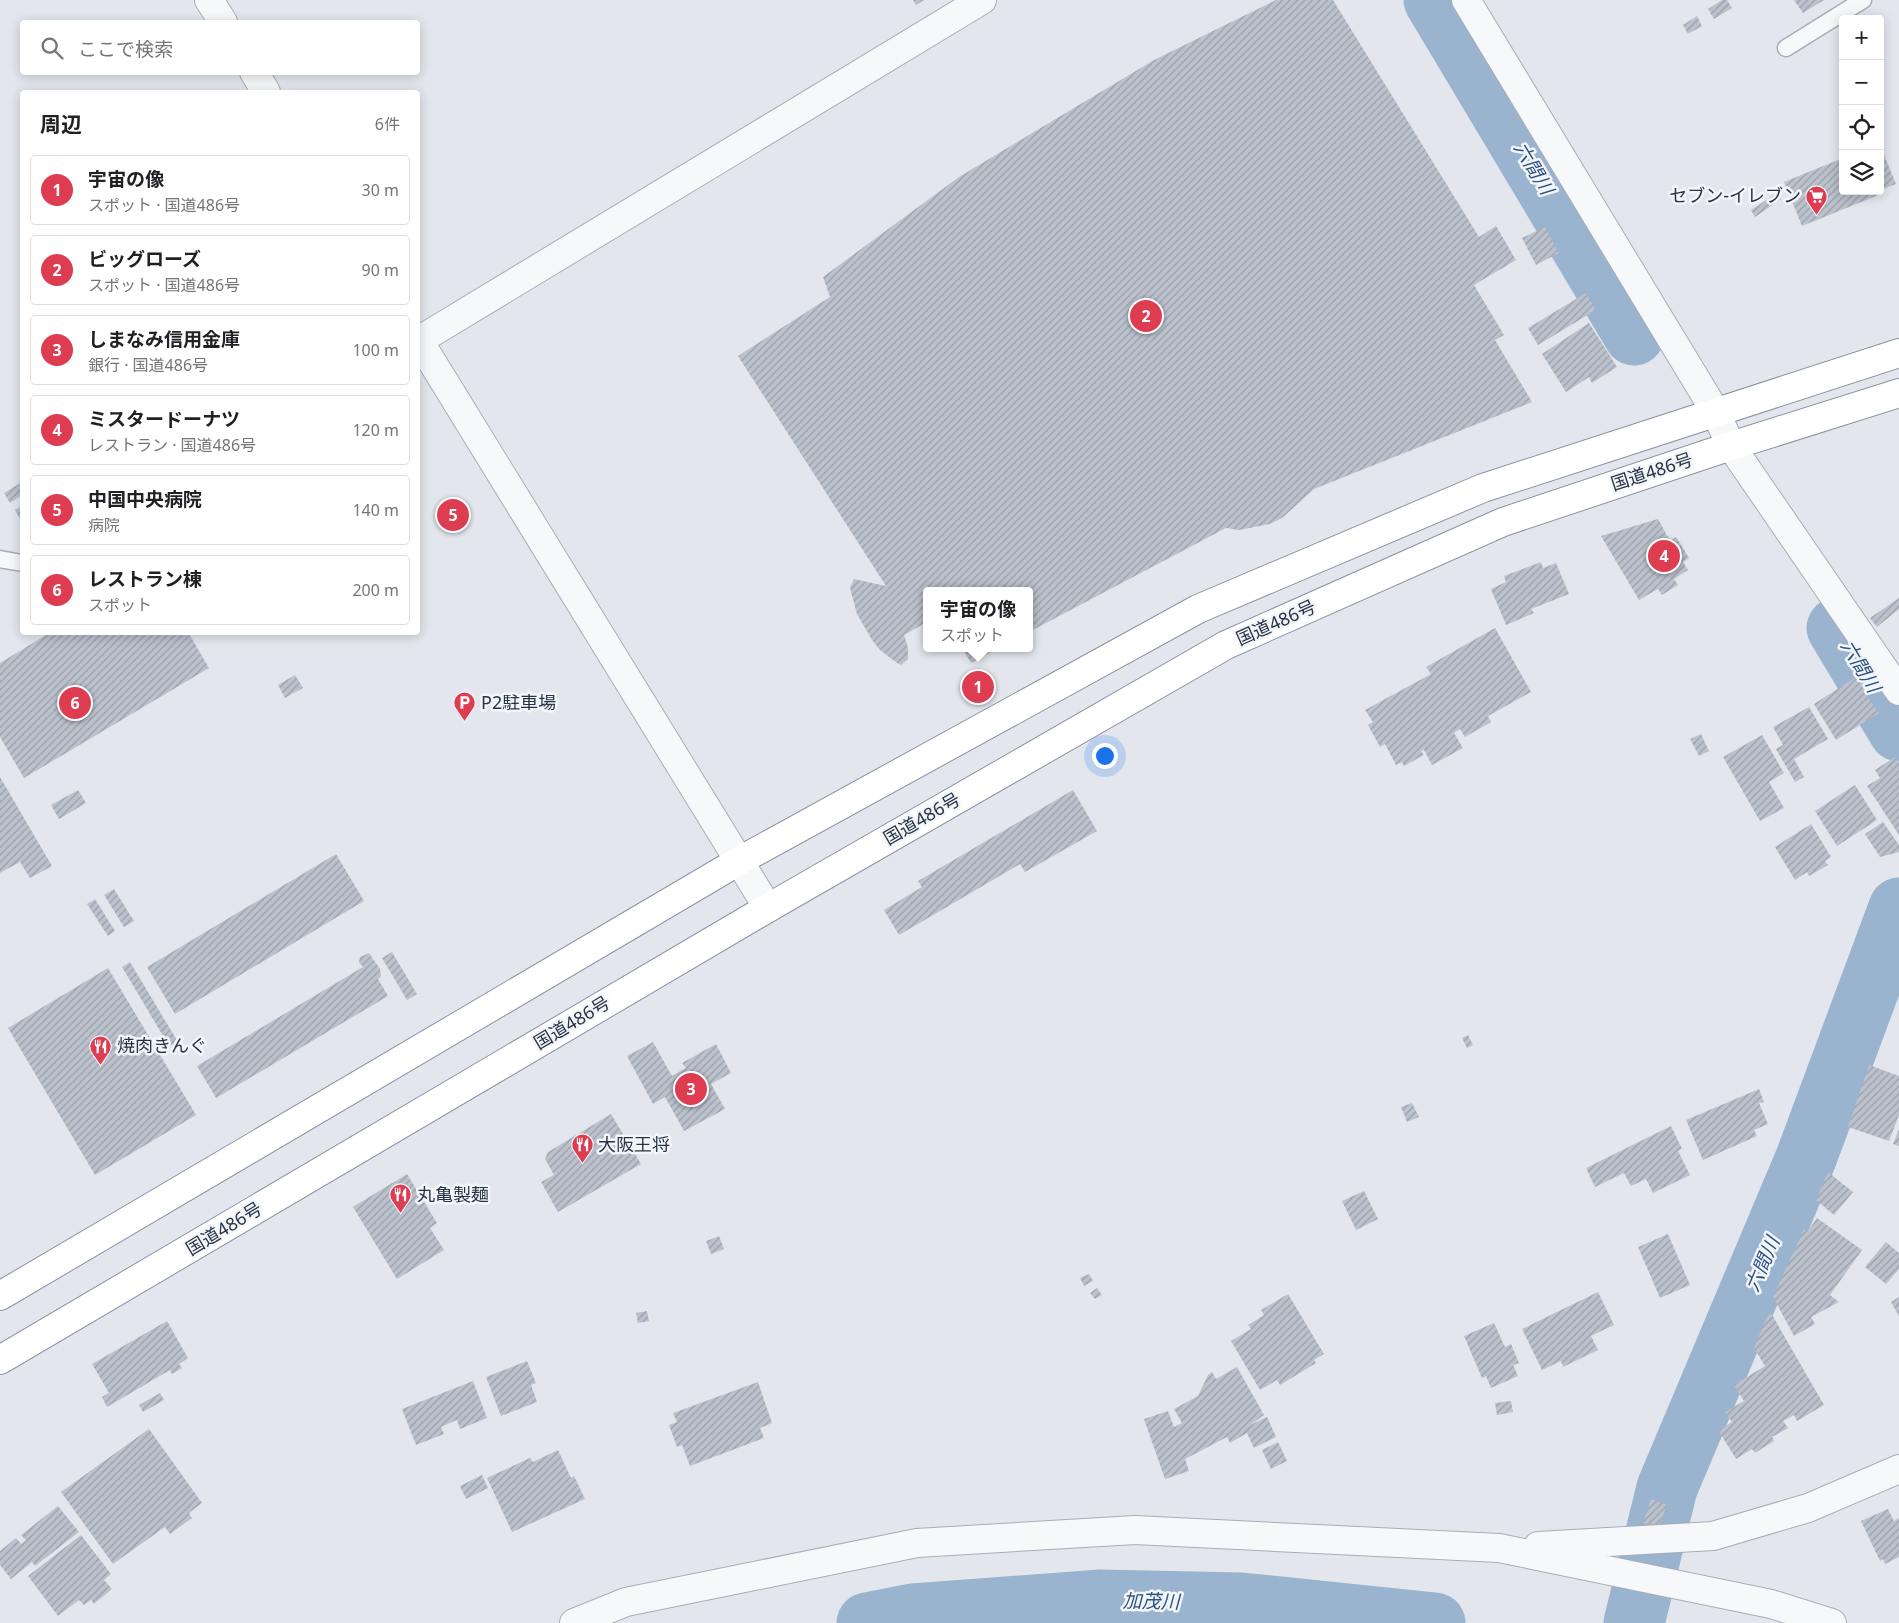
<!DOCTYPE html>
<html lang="ja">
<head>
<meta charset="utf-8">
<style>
	:root { --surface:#fff; --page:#f6f6f6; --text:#202124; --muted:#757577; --line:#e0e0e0; --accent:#de3c51 }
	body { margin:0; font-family:"Noto Sans","Noto Sans JP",sans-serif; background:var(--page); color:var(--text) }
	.controls { position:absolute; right:15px; top:15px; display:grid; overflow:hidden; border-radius:5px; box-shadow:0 2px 12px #0003 }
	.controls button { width:45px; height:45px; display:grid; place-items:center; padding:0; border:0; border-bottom:1px solid var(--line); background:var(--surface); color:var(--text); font:25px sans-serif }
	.you { position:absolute; left:1104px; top:755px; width:18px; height:18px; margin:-12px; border:4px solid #fff; border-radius:50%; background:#1a73e8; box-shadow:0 0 0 8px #1a73e833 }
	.badge { display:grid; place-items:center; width:32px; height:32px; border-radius:50%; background:var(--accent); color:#fff; font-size:16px; font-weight:700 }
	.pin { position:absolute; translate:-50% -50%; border:2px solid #fff; box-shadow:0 1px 5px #0006 }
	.popup { position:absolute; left:923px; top:587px; width:110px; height:65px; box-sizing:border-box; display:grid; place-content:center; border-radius:5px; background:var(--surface); filter:drop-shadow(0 1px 4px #0005); font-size:16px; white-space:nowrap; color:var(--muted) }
	.popup b { font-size:19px; color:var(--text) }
	.popup::after { content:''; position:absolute; left:50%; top:100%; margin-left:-10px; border:10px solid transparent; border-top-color:var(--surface) }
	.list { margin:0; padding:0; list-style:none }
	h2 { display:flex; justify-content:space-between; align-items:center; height:65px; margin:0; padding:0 20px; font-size:21px }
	h2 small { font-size:16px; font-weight:400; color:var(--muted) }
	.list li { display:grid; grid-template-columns:32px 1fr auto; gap:15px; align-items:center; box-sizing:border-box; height:70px; margin:0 10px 10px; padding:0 10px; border:1px solid var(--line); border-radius:5px }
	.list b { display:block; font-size:19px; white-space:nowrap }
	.list p { margin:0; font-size:16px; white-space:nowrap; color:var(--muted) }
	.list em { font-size:16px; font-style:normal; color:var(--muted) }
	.icon { flex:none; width:28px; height:28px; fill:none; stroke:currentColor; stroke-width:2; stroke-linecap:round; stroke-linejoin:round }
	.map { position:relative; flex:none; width:1899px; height:1623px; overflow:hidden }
	.search { position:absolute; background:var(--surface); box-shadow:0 2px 12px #0003; left:20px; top:20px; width:400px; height:55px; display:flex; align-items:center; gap:12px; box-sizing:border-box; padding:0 18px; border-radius:5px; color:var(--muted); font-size:19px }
	.panel { position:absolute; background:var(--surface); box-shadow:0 2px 12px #0003; left:20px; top:90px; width:400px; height:545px; border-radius:5px }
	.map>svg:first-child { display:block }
</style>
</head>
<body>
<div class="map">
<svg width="1899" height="1623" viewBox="0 0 1899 1623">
	<defs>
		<pattern id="building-hatch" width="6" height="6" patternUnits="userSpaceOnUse" patternTransform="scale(1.25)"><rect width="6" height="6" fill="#bcc2cd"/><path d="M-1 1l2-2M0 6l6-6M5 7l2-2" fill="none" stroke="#999ea8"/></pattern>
	</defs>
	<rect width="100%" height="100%" fill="#e3e7ed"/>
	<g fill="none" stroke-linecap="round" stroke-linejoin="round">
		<path stroke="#9ab4d0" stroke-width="61" d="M1434,0L1634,335
			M1837,628L1899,731
			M867,1623L913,1614L1101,1600L1241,1603L1435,1623
			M1634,1623L1667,1488L1806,1158L1899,908"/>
	</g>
	<path fill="url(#building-hatch)" d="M913,0H924L916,5Z
		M1276,0H1333L1479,237L1496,226L1516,260L1474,285L1504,335L1495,340L1532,402L1314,489L1282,518L1270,524L1239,530L1226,528L1029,632V591H927V622L904,635L908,648V659L901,665L897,663L880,650L872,640L857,614L850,588L854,579L886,586L738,356L830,297L823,277L959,177L1154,60Z
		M1722,0H1727L1732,8L1714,19L1708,9Z
		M1794,0H1824L1803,13Z
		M1697,16L1702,26L1688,34L1683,25Z
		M1880,145L1896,184L1880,190Z
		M1843,158V191H1880L1881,194L1802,226L1784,182Z
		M1777,193L1781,199L1755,217L1751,210Z
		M1545,227L1559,253L1536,265L1522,238Z
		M1586,293L1596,310L1538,345L1528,328Z
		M1589,323L1617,367L1592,383L1589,377L1566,392L1542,354Z
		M22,482V495L10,503L4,493Z
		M22,506V518L20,519L15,510Z
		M1658,519L1670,541L1676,537L1689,558L1683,562L1688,570L1674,579L1678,585L1662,595L1658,589L1639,600L1601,536Z
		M1541,562L1543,568L1556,563L1569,594L1531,609L1534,613L1506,625L1491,589L1506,582L1504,576Z
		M1899,598V609L1877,627L1870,618Z
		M1495,628L1531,692L1488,716L1491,722L1465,737L1460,729L1454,733L1463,748L1432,765L1424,750L1421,751L1424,755L1404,766L1402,762L1396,765L1385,744L1380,747L1368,725L1373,722L1365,710L1431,674L1426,667Z
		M51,632H188L209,668L24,778L0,737V663Z
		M962,648H998L971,663Z
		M1868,667L1878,685L1865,693L1879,713L1836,740L1814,704L1856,677L1854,675Z
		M295,675L303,688L285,698L278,685Z
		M1809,707L1828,739L1794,759L1804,777L1795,782L1776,749L1783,745L1773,727Z
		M1701,734L1709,751L1699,756L1690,739Z
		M1762,735L1784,773L1769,782L1784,808L1760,821L1723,757Z
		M1895,757L1899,763V835L1867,786L1880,778L1875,770Z
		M0,777L52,866L30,878L20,862L0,873Z
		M1855,785L1877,820L1837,846L1815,811Z
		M78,790L86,803L59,819L51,805Z
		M1073,790L1097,831L1025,872L1020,864L899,935L884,910L922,887L918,881Z
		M1883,822L1899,845V852L1880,857L1865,834Z
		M1811,824L1831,857L1825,861L1828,865L1809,876L1807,872L1795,880L1775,847Z
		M336,854L364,901L175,1014L147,967Z
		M114,889L134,921L124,927L104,895Z
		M95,899L115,931L108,936L87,904Z
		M392,952L417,994L407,1000L382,958Z
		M369,953L380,969L381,976L378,979L388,996L216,1098L197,1066L363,967L359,962L360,957Z
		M130,962L178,1042L169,1046L122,967Z
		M108,968L196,1115L95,1175L8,1028Z
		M1468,1035L1473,1045L1467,1048L1462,1038Z
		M653,1042L672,1076L686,1068L682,1063L716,1044L731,1073L711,1084L725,1109L684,1131L665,1097L653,1104L627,1056Z
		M1869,1065L1899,1076V1115L1889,1141L1848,1127Z
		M1759,1089L1764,1102L1759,1103L1768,1124L1754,1130L1757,1136L1703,1160L1686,1120Z
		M1412,1103L1419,1117L1407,1122L1401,1107Z
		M611,1114L641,1164L558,1212L541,1182L554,1175L545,1159L548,1152Z
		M1671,1126L1682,1149L1678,1151L1690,1175L1653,1193L1646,1179L1631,1186L1624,1173L1595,1187L1586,1168Z
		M1899,1129V1146L1893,1144Z
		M1828,1172L1853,1192L1834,1215L1816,1200Z
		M407,1174L437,1223L430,1228L444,1250L397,1279L353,1207Z
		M1364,1191L1378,1219L1356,1230L1342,1201Z
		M1817,1218L1862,1250L1830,1295L1839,1302L1811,1317L1815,1324L1794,1336L1773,1297L1804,1229L1808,1231Z
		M1668,1234L1690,1285L1660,1298L1638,1247Z
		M719,1236L724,1249L711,1254L706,1241Z
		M1886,1242L1899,1253V1269L1886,1284L1865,1267Z
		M1089,1274L1093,1281L1084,1286L1080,1278Z
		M1097,1288L1102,1295L1095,1299L1090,1293Z
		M1598,1292L1614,1325L1591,1336L1598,1350L1563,1367L1561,1361L1542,1370L1522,1329Z
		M1288,1294L1324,1354L1314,1360L1316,1363L1280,1385L1277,1380L1260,1390L1231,1341L1251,1329L1248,1325L1264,1315L1261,1310Z
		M1899,1297V1316L1891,1302Z
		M647,1311L649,1321L638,1323L636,1313Z
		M1771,1313L1824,1405L1797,1421L1794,1415L1783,1421L1788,1428L1772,1437L1774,1441L1755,1453L1752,1449L1736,1459L1718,1430L1732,1422L1725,1412L1744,1401L1734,1385L1765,1366L1754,1348L1768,1315Z
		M167,1321L188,1358L179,1364L182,1368L172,1374L170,1370L107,1407L102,1397L109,1393L92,1364Z
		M1494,1323L1505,1347L1511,1344L1519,1363L1513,1365L1518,1376L1491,1388L1486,1376L1482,1378L1464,1336Z
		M527,1361L536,1383L531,1385L537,1402L501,1416L486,1377Z
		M1237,1367L1264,1415L1250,1425L1267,1417L1276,1437L1254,1448L1247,1433L1230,1443L1227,1437L1185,1459L1189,1471L1165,1479L1144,1419L1168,1411L1174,1427L1182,1423L1174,1409L1198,1396L1208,1375L1212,1372L1216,1379Z
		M473,1381L487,1418L460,1429L457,1420L441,1427L444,1434L416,1445L402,1409Z
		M758,1382L772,1423L760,1428L764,1438L690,1466L682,1445L677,1447L669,1425L677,1422L673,1413Z
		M160,1393L164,1400L143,1412L139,1405Z
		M1511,1401L1513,1412L1497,1415L1495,1403Z
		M149,1429L202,1503L189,1513L192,1518L170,1534L165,1527L113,1564L61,1492Z
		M1278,1442L1287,1461L1271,1469L1262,1450Z
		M558,1450L571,1478L574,1476L585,1499L512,1532L487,1478L530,1458L533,1462Z
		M482,1475L488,1488L466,1499L460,1486Z
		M1651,1499L1667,1505L1658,1528L1643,1523Z
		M58,1506L79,1532L35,1566L32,1562L11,1579L0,1565V1551L16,1538L21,1544L26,1540L21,1535Z
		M1888,1509L1894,1521L1899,1518V1557L1885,1564L1883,1559L1880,1561L1861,1521Z
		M81,1535L111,1574L104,1580L112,1589L94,1604L91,1600L84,1605L79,1600L58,1616L28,1576Z"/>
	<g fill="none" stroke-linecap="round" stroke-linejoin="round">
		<defs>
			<path id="lane" d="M1786,48L1863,0
				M0,559L22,563"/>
			<path id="street" d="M209,0L223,22
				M1466,0L1715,411L1731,446L1899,691
				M254,72L266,92
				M418,339L768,908
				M418,341L982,0
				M1538,1546L1713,1536L1808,1508L1899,1469
				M574,1623L626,1602L917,1543L1135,1530L1499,1548L1771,1604L1832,1623"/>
			<path id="highway" d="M0,1296L739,861L1198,609L1483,488L1899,353
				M0,1360L768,908L1226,645L1503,522L1731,446L1899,393"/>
		</defs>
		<use href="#lane" stroke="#a7adb8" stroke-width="19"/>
		<use href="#street" stroke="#a7adb8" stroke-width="30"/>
		<use href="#highway" stroke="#8993a5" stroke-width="30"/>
		<use href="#lane" stroke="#f7f8fa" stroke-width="16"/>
		<use href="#street" stroke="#f7f8fa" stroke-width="28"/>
		<use href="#highway" stroke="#fff" stroke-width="28"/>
	</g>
	<defs>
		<symbol id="supermarket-pin" viewBox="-11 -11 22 30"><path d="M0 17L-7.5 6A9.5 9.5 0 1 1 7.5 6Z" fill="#de3c51" stroke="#f3f6f9"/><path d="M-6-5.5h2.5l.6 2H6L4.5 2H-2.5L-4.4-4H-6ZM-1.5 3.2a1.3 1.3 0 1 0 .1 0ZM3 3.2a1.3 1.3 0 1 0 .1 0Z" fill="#fff"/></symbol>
		<symbol id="parking-pin" viewBox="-11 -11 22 30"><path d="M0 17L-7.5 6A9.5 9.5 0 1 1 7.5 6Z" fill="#de3c51" stroke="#f3f6f9"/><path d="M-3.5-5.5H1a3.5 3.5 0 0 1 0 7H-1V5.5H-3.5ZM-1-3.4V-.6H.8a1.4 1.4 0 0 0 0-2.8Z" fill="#fff"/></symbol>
		<symbol id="restaurant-pin" viewBox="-11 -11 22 30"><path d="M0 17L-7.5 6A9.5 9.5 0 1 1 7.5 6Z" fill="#de3c51" stroke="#f3f6f9"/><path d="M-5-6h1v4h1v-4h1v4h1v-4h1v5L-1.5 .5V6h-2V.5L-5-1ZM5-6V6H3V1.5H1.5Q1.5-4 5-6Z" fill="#fff"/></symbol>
	</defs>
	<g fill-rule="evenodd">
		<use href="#supermarket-pin" x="1804" y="184" width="25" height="34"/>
		<use href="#parking-pin" x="452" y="690" width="25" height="34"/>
		<use href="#restaurant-pin" x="88" y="1034" width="25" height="34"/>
		<use href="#restaurant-pin" x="570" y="1132" width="25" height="34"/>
		<use href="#restaurant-pin" x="388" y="1182" width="25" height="34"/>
	</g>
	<g text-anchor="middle" stroke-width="5" stroke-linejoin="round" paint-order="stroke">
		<g font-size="18" fill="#283347" stroke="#f3f6f9" text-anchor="start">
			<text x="1801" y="202" text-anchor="end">セブン-イレブン</text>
			<text x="481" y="709">P2駐車場</text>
			<text x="117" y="1052">焼肉きんぐ</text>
			<text x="598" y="1151">大阪王将</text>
			<text x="417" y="1201">丸亀製麺</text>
		</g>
		<g font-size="18" fill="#283347" stroke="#f3f6f9">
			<text transform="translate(1652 472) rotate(-18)" y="6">国道486号</text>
			<text transform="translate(1276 623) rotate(-24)" y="6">国道486号</text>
			<text transform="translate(922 819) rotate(-30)" y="6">国道486号</text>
			<text transform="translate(572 1023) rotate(-31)" y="6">国道486号</text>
			<text transform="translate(224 1229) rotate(-31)" y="6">国道486号</text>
		</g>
		<g font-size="19" font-style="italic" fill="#2d5181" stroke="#f3f6f9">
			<text transform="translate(1534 168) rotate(59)" y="7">六間川</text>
			<text transform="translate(1861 666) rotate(59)" y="7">六間川</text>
			<text transform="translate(1762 1264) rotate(-67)" y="7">六間川</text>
			<text transform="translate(1151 1601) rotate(1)" y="7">加茂川</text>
		</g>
	</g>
</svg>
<div class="controls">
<button>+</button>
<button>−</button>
<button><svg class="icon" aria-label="locate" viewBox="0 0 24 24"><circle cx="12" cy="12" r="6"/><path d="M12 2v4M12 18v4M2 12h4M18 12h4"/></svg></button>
<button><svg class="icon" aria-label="layers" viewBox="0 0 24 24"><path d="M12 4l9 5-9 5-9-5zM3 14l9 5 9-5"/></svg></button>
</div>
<div class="you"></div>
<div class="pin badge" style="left:978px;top:687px">1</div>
<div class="popup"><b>宇宙の像</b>スポット</div>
<div class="pin badge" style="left:1146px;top:316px">2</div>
<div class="pin badge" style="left:691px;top:1089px">3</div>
<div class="pin badge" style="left:1664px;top:556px">4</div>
<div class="pin badge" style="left:453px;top:515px">5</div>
<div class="pin badge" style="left:75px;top:703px">6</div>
<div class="search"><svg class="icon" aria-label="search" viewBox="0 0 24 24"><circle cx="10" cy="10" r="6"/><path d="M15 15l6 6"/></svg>ここで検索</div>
<section class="panel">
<h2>周辺<small>6件</small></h2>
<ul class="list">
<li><span class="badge">1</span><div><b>宇宙の像</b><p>スポット · 国道486号</p></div><em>30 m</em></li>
<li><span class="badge">2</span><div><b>ビッグローズ</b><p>スポット · 国道486号</p></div><em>90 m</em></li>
<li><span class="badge">3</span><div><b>しまなみ信用金庫</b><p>銀行 · 国道486号</p></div><em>100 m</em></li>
<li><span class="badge">4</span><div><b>ミスタードーナツ</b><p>レストラン · 国道486号</p></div><em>120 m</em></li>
<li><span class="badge">5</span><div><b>中国中央病院</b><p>病院</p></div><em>140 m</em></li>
<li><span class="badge">6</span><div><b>レストラン棟</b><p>スポット</p></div><em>200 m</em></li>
</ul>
</section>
</div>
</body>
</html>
